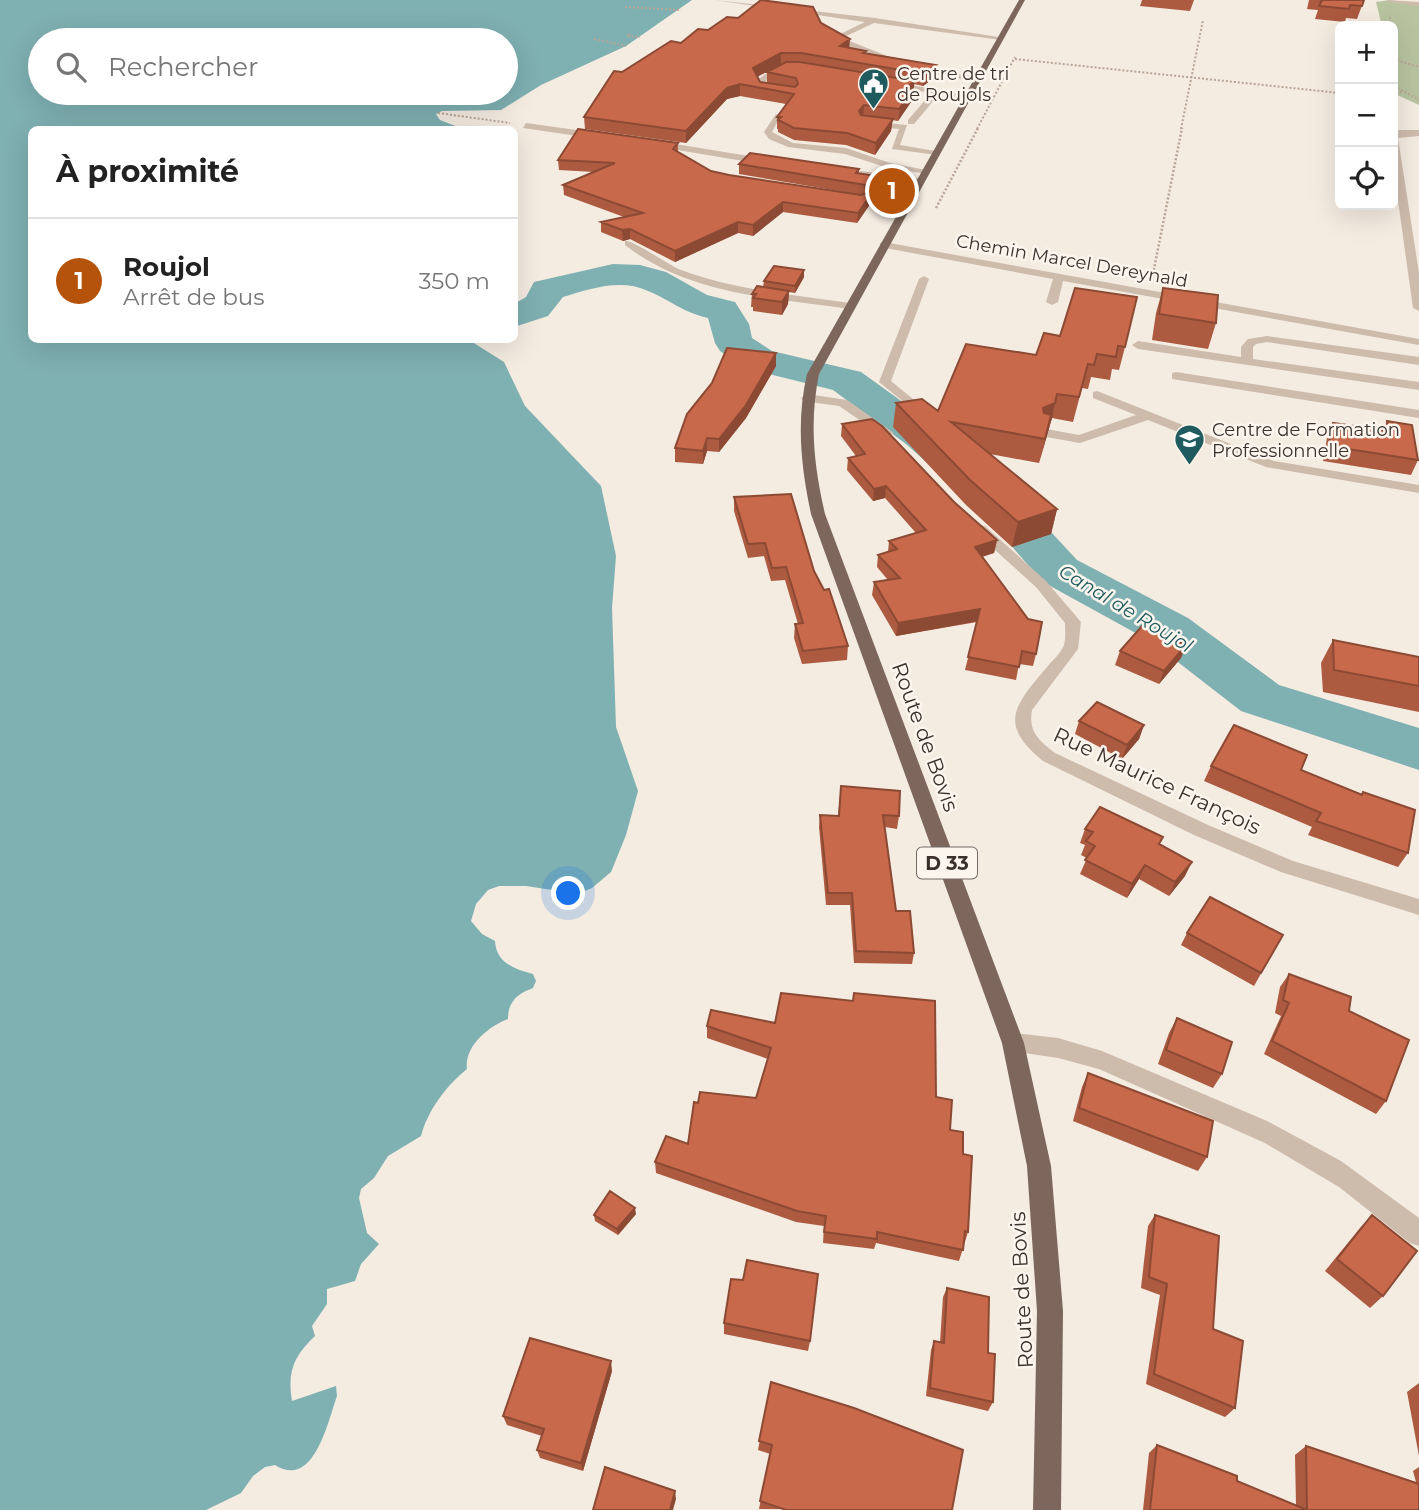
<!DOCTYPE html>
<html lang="fr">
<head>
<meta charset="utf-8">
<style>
	:root { --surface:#fff; --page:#f2f2f2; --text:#222; --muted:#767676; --line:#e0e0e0; --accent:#b45309 }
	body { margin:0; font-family:Montserrat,sans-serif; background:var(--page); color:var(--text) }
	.controls { position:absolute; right:21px; top:21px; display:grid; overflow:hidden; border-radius:10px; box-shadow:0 7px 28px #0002 }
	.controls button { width:63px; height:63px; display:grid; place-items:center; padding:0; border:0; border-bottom:2px solid var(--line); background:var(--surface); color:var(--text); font:35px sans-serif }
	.you { position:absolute; left:569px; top:894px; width:24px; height:24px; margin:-18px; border:5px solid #fff; border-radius:50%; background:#1a73e8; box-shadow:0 0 0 10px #1a73e833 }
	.badge { display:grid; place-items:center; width:46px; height:46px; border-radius:50%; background:var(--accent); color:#fff; font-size:23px; font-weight:700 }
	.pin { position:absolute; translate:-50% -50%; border:4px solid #fff; box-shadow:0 2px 7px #0006 }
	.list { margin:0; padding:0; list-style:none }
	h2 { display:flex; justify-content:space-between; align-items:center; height:91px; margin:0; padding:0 28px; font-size:30px }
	h2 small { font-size:23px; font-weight:400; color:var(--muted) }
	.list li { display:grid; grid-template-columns:46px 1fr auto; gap:21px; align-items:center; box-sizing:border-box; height:126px; padding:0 28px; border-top:2px solid var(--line) }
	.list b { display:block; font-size:26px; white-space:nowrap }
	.list p { margin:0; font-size:23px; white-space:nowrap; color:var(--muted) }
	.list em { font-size:23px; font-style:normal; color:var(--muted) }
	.icon { flex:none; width:38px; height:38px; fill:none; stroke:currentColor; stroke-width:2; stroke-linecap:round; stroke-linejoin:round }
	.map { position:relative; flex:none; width:1419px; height:1510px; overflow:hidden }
	.search { position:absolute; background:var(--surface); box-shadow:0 7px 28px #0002; left:28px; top:28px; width:490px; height:77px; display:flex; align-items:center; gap:18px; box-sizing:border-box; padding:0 24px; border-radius:38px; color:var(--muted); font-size:26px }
	.panel { position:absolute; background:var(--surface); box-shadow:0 7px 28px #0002; left:28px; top:126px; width:490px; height:217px; border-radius:10px }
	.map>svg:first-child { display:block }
</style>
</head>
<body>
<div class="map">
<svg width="1419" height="1510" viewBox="0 0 1419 1510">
	<rect width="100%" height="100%" fill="#f4ebe1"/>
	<path fill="#b8c4a0" d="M1390,0L1419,5V105L1393,93V26H1382L1376,2Z"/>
	<path fill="#7fb0b2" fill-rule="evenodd" d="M0,0H692L626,46L541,85L501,110L442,111L436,114L440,120L463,129L32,130V340H469L504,362L525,406L601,486L616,556L612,608L616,727L638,791L626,835L611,872L592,888L578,894L526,886H499L488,890L476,904L471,921L482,934L495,941C496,962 513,969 533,974L536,981L533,988C517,994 508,1002 508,1019C489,1026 464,1046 467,1069C446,1086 428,1110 421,1136L388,1156L374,1178L361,1189L359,1198L367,1233L379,1244L361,1264L355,1281L327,1289V1304L312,1326L315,1336C294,1356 287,1371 292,1401L336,1386L337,1396C328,1421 314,1490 275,1465L265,1467L253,1476L241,1493L206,1510H0ZM40,40H506V93H40Z"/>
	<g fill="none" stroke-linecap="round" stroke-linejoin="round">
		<path fill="#7fb0b2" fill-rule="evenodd" d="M613,264L640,265L666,272L707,295L735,302L749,324L752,338L772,351L861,372L936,426L1012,490L1077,560L1188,618L1279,685L1419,728V770L1241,711L1152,642L1043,582L980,510L906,444L833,390L745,368L720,351L715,343L708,318C680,311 672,301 648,291C620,278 590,289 563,297L548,316L514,327V304L526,297L534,282Z"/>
		<path stroke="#b9a596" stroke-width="2" stroke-dasharray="2 2" stroke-linecap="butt" d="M625,7L681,10
			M1390,17L1391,26
			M630,34L627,36L640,37
			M594,39L626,46
			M1015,59L1340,93
			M1393,59L1419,67
			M1393,70L1394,86L1419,100
			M1393,97L1403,90
			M438,113L510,123
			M977,129L1015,57
			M1181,129L1203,20"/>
		<path stroke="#b9a596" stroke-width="2.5" stroke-dasharray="2 2" stroke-linecap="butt" d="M936,208L978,128
			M1153,274L1182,128"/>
		<path fill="#cdbbac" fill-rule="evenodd" d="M714,0L875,18L1005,38L1001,40L874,23L842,38L910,65L981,78L978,82L905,69L839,44L834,37L865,22Z
			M1387,0L1419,2V6L1390,2Z
			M788,67L791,71L776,75L763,83L766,87L779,89V93L760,91L754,82L770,71Z
			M892,82L968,95L972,97L968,99L889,86Z
			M927,98L934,100L914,124H908V120Z
			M776,114L780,117L772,132L793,143L846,148L890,163L931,171L926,174L885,167L845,154L788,147L769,139L764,132Z
			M865,121L907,125L900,145L941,152L937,155L892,149L899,129L868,126Z
			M526,123L598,133L602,136L598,139L523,128Z
			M1399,130H1419V136L1398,138L1419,273V311L1413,308L1393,165V133Z
			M657,141L767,159L772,162L767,165L654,146V142Z
			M861,171L920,179L925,182L920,185L858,176V172Z
			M625,241C634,240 668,265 681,270C735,290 793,295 850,303L856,306L850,309C773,298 689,295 625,245Z
			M884,242L1419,339V345L1063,281L1058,302L1052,305L1046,302L1053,279L880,247V243Z
			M924,276L929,279L891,381L930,413L932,416L926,420L879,382L919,279Z
			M1267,336L1419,357V365L1267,342L1256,344L1253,347V359L1419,382V390L1138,349L1132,345L1138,341L1241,357V347L1248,339Z
			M1176,372L1419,410V418L1172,379V373Z
			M1097,391L1274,461L1419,485V493L1266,467L1148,420L1080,443L1041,436L1040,433L1046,429L1079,435L1136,415L1093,398V392Z
			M807,394L847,400L894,433L888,437L883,436L839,406L803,401L801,398Z
			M980,525L985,526L1046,581L1081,622L1078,649L1032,710C1028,732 1039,740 1055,753L1208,825L1293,861L1419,899V915L1281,872L1194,835L1043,761C997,724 1015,705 1047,667C1053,660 1061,653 1064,645C1066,638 1065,630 1065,623L1036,587L975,532L973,529Z
			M1013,1033L1058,1038L1102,1051L1267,1121L1341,1161L1419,1218V1246L1410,1243L1339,1187L1265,1143L1099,1069L1058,1058L1005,1050L1002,1043L1005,1036Z"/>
		<path fill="#7d675c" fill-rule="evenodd" d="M1019,0H1025L819,374C809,423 814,466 825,514L1024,1043L1051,1166L1063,1311L1061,1510H1033L1037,1311L1027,1166L1002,1043L811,514C801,466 796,422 807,374Z"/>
	</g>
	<path fill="#ac5a40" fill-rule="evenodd" d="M1141,0H1194L1190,11L1140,6L1142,0Z
		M1309,0H1364L1357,19L1346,18L1345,22L1315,19L1318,10L1307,9Z
		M738,18L821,23L849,48L866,53L936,65L935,77L923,86L914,84L911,102L898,121L892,120L891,131L875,155L846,145L794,140L778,132V129H777V117L786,104L740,96L727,99L686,143L585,129L584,117L622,72L681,43L708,30ZM781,64H782L767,72V83L760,82L757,77Z
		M678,143V152L711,171L729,175L862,195L739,174V164L859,169V173L883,177L882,187L857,223L783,212L753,236L738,233L675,262L630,239L623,241L601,232V222L624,217L564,195L563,185L594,172L559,170L558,160Z
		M804,277L795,293L789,292L788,304L782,315L753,311V307H751L752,294L763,287L764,281Z
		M1163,288L1216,323L1208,349L1152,340L1156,313Z
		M1044,333L1125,347L1119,370L1112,369L1110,380L1091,377L1088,389L1082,388L1073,422L1052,418L1039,463L990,454L1057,509L1051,534L1012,547L966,505L893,427L896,403L938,411L1036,355Z
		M776,353V366L746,418L719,452L707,451L703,464L675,462V448Z
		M1387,421L1418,460L1411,475L1323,461L1327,438L1333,423L1383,430Z
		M842,424L954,502L997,540L994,553L982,556L1036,654L1033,666L1019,664L1016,680L965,670L977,622L896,636L872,595L874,582L888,580L877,567L878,555L888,552L889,541L916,533L885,498L873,501L847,470L848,458L856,456L841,436Z
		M734,497L814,571L848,646L847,660L802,664L794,638L795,624H798L785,580L771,581L764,556L748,558L734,511Z
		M1333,640L1419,657V712L1323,692L1321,663Z
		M1186,645L1181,658L1159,684L1115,665L1120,651Z
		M1079,721L1144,725L1139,739L1122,759L1075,734Z
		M1211,766L1301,770L1362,794L1363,792L1408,853L1398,867L1308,835L1312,827L1204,781Z
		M841,786L899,816L897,829L885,827L896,911L914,953L912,964L854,963L850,905H826L819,827L820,815L838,816Z
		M1085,829L1160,845L1185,876L1169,896L1139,879L1127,898L1080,874L1087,858L1081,855L1085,845L1080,843Z
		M1187,933L1283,935L1254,986L1181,945Z
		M1289,974L1349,1011L1386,1101L1376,1114L1264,1054L1281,1016L1275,1013L1280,987Z
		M854,993L936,1097L963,1154L968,1232L959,1261L876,1243L874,1249L823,1243L824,1226L796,1222L656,1173L655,1162L688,1144L698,1103L756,1098L768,1059L707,1038V1026L775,1023L853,1001Z
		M1177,1018L1222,1074L1213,1088L1158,1064L1169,1033Z
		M1088,1073L1207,1157L1198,1171L1073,1121L1082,1087Z
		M636,1214L618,1235L595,1221L594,1215Z
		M1155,1215L1213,1329L1235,1408L1225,1417L1146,1384L1160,1295L1141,1288L1148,1226Z
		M1372,1215L1383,1296L1370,1308L1325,1271L1360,1228Z
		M947,1288L988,1353L993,1402L988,1411L926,1396L931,1350L934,1341L940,1342L943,1297Z
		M724,1323L810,1341L808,1351L724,1334Z
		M612,1371L583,1471L540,1458L537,1450L542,1436L507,1425L503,1416Z
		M771,1382L952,1510L759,1509L770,1454L758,1450Z
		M1419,1383V1456L1407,1392Z
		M1157,1445L1237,1481L1296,1505L1295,1455L1306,1446L1416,1482L1413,1471L1419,1467V1510H1143L1149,1453Z"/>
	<path fill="#8c4a34" d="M850,39L849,50L840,46Z
		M781,53V64L753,79V68Z
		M936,65L935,77L923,86L924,74Z
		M915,81L911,102L898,121L904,89Z
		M740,84V96L727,99L686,143V131L727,88Z
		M864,105L863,116L858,123L859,111Z
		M893,119L891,131L875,155L876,143Z
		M883,177L882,187L857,223L858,213Z
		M783,202V212L753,236V225Z
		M738,222V233L675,262V251Z
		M630,229V239L623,241L622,230Z
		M804,270V277L795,293V286Z
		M789,291L788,304L782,315V302Z
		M776,353V366L746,418L719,452V439Z
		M1057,394L1052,418L1039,463L1045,439L1043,408Z
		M707,438V451L703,464V451Z
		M886,486L885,498L873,501L874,489Z
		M1057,509L1051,534L1012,547L1018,522Z
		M997,540L994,553L973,560L975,547Z
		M980,609L978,621L896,636L898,623Z
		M1186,645L1181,658L1159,684L1164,671Z
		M1144,725L1139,739L1122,759L1127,745Z
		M1192,862L1185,876L1169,896L1175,882Z
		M1145,865L1139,879L1127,898L1132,884Z
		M635,1208L636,1214L618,1235L617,1229Z
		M611,1361L612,1371L583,1471L581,1463Z
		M675,1491L676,1499L673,1510H670Z"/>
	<path fill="#c8694b" stroke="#8c4a34" stroke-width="2" d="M761,0L813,7L821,23L850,39L840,46L866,51L863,53L936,65L924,74L801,53H781L753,68L760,82L795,87L798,84L796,78L767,72L786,62H800L915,81L904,89L912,91L899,109L864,105L859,111L861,115L893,119L876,143L847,133L794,128L778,120L781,117H777L794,94L740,84L727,88L686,131L584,117L614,71L622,72L671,41L681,43L698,29L708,30L727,17L738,18Z
		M1322,0H1364L1362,6L1350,5L1349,9L1319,6Z
		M578,129L678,143L673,149L711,171L729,175L861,195L867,193L865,185L739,164L750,153L859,169L856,173L883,177L858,213L783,202L753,225L738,222L675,251L630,229L622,230L601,222L643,213L563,185L615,163L558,160Z
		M774,266L804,270L795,286L764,281Z
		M757,286L789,291L782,302L753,298L756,294H752Z
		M1075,288L1137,297L1125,347L1118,346L1116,357L1097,354L1094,365L1088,364L1079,397L1057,394L1055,403L1043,408L1044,413L1051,415L1045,439L951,422L1057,509L1018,522L970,480L896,403L922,399L938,411L966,344L1036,355L1044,333L1060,336Z
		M1163,288L1218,295L1216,323L1159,314Z
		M727,348L776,353L746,405L719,439L707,438L703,451L675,448L687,414L712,383Z
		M872,419L882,426L954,502L997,540L975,547L1028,619L1042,622L1036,654L1022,651L1019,667L968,657L980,609L898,623L874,582L900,578L878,555L897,549L889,541L926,530L886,486L874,489L848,458L865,454L842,424Z
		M1387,421L1412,425L1418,460L1329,446L1333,423L1388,431Z
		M791,494L814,571L824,590L829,589L848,646L803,651L795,624L803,623L786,567L772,568L765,543L748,544L734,497Z
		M1142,626L1186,645L1164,671L1120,651Z
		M1333,640L1419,657V686L1334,670Z
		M1097,702L1144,725L1127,745L1079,721Z
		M1234,725L1307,755L1301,770L1362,795L1363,792L1415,810L1408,853L1316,821L1321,813L1211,766Z
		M841,786L900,791L899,816L883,815L896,911H910L914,953L856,951L852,893H828L820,815L839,816Z
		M1100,807L1163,837L1159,844L1192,862L1175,882L1145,865L1132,884L1085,860L1095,846L1086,841L1093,832L1085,829Z
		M1210,897L1283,935L1261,973L1187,933Z
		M1289,974L1351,997L1349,1011L1409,1040L1386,1101L1272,1041L1289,1003L1283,1000Z
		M781,993L853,1001L854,993L935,1001L936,1097L952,1100L950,1130L963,1132V1154L972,1156L968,1232L965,1231L963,1250L877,1232V1239L824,1232L826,1216L797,1211L655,1162L666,1136L688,1144L694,1102L698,1103L700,1092L756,1098L771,1048L707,1026L711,1010L775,1023Z
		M1177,1018L1232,1042L1222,1074L1166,1050Z
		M1088,1073L1213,1121L1207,1157L1079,1108Z
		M610,1191L635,1208L617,1229L594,1215Z
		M1155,1215L1219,1236L1213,1329L1243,1341L1235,1408L1154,1374L1167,1284L1149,1277Z
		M1372,1215L1417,1251L1383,1296L1337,1259Z
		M747,1260L818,1274L810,1341L724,1323L731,1279L743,1280Z
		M947,1288L989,1297L988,1353L995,1354L993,1402L930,1388L934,1341L944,1343Z
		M530,1338L611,1361L581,1463L537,1450L544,1429L503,1416Z
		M771,1382L854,1408L963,1450L952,1510H786L760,1501L772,1445L759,1441Z
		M1157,1445L1237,1476V1481L1307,1510L1306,1446L1419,1484V1510H1150Z
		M605,1467L675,1491L670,1510H593Z"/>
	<defs>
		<symbol id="civic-pin" viewBox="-11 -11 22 30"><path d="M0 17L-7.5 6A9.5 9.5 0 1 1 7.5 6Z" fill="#1f5a5e" stroke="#fbf5ee"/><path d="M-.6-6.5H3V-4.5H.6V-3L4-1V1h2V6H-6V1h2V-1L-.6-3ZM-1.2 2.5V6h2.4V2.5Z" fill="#fff"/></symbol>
		<symbol id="school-pin" viewBox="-11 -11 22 30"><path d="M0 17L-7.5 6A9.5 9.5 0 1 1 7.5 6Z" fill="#1f5a5e" stroke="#fbf5ee"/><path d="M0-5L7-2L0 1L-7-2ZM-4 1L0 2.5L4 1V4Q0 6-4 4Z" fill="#fff"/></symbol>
	</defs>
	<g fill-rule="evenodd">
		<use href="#civic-pin" x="856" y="66" width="35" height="47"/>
		<use href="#school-pin" x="1172" y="422" width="35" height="47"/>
	</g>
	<g text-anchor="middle" stroke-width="5" stroke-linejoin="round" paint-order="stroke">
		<g font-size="18" fill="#3b302b" stroke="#fbf5ee" text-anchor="start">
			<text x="897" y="80">Centre de tri<tspan x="897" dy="21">de Roujols</tspan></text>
			<text x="1212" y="436">Centre de Formation<tspan x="1212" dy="21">Professionnelle</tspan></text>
		</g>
		<g font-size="18" fill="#3b302b" stroke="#fbf5ee">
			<text transform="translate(1072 261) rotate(10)" y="6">Chemin Marcel Dereynald</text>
		</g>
		<g font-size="19" font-style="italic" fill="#1f5a5e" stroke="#fbf5ee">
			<text transform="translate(1126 608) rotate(31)" y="7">Canal de Roujol</text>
		</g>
		<rect fill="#fbf5ee" stroke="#756b66" stroke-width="2" x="917" y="847.5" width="60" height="31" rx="5"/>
		<g font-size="19" font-weight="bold" fill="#3b302b">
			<text x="947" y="870">D 33</text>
		</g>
		<g font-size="21" fill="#3b302b" stroke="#fbf5ee">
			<text transform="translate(925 737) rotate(70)" y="7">Route de Bovis</text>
			<text transform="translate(1157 781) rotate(25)" y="7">Rue Maurice François</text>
			<text transform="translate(1022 1290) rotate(-93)" y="7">Route de Bovis</text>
		</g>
	</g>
</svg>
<div class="controls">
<button>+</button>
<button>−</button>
<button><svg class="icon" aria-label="locate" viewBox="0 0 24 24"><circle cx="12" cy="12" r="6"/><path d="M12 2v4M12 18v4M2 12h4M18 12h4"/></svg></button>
</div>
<div class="you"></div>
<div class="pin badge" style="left:892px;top:191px">1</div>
<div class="search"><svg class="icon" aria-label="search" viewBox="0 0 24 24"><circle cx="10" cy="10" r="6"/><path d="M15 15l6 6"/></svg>Rechercher</div>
<section class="panel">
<h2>À proximité<small></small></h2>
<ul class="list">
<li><span class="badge">1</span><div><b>Roujol</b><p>Arrêt de bus</p></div><em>350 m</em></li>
</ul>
</section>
</div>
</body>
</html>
